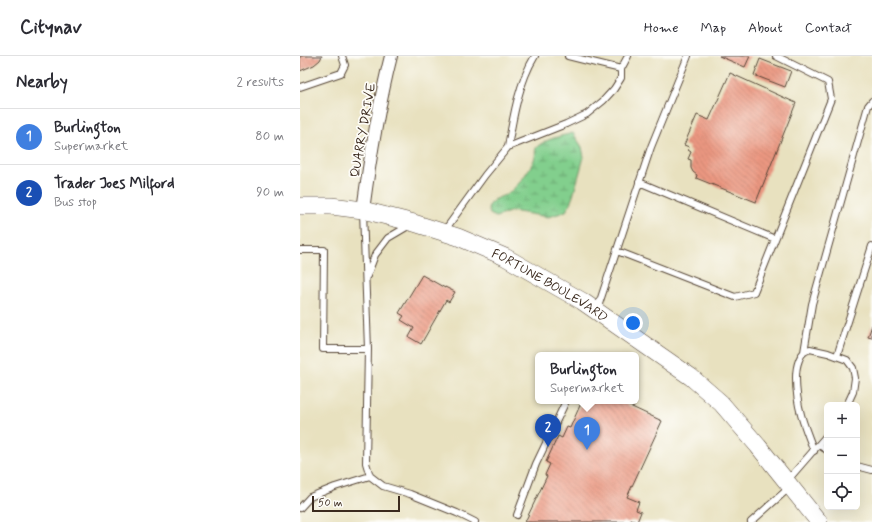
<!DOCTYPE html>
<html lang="en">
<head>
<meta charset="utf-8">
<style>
	:root { --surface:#fff; --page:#f2f2f3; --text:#2b2b33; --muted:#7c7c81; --line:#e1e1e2; --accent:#c8321e }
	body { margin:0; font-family:Mynerve,sans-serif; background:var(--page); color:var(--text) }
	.controls { position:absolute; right:12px; bottom:12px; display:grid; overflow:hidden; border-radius:6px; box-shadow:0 4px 16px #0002 }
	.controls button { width:36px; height:36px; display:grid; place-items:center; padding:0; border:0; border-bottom:1px solid var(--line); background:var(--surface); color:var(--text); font:20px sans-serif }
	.scale { position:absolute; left:12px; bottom:10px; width:88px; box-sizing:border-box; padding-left:4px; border:2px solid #3b2a1e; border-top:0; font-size:11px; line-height:14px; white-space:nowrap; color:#3b2a1e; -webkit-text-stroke:3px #fdfcf7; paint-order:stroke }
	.you { position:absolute; left:333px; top:267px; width:14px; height:14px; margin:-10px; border:3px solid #fff; border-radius:50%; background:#1a73e8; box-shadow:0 0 0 6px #1a73e833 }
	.badge { display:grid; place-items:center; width:26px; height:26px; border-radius:50%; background:var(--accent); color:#fff; font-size:13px; font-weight:700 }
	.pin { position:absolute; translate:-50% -33px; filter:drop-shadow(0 1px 2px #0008) }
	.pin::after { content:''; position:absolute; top:21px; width:14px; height:12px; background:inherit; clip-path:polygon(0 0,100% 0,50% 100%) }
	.popup { position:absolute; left:235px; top:296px; width:104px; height:52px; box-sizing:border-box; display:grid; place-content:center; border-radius:6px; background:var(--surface); filter:drop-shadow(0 1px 3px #0005); font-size:13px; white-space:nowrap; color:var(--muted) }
	.popup b { font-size:15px; color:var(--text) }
	.popup::after { content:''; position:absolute; left:50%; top:100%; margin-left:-8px; border:8px solid transparent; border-top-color:var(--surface) }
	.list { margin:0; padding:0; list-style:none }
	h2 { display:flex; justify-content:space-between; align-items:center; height:52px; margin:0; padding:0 16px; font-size:17px }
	h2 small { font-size:13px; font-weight:400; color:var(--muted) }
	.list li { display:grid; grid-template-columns:26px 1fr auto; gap:12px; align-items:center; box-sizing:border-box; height:56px; padding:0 16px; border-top:1px solid var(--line) }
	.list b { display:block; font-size:15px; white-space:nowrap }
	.list p { margin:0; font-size:13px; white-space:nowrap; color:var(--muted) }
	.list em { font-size:13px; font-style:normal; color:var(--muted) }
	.icon { flex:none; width:22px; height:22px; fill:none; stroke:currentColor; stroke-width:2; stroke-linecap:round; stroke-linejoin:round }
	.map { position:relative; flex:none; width:572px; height:466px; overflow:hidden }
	header { display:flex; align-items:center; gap:24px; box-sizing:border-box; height:56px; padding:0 20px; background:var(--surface); border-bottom:1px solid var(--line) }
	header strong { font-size:19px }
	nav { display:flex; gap:22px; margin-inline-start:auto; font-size:14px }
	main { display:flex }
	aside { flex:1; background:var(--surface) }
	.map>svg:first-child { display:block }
</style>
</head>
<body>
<header>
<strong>Citynav</strong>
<nav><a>Home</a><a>Map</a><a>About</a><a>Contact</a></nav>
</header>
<main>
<aside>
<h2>Nearby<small>2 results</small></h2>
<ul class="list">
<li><span class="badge" style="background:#3f7fe0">1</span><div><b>Burlington</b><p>Supermarket</p></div><em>80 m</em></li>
<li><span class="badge" style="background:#1a4fb4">2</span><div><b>Trader Joes Milford</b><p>Bus stop</p></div><em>90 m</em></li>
</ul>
</aside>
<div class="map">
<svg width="572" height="466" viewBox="0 0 572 466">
	<defs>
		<pattern id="wetland-marsh" width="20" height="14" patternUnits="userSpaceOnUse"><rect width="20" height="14" fill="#82cf8d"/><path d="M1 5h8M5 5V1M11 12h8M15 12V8" fill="none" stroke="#6ca873"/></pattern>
		<pattern id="building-back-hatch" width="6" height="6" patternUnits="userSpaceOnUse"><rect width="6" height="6" fill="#eb9781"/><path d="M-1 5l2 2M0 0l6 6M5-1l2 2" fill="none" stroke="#c07b69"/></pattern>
	</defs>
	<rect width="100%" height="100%" fill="#fdfcf7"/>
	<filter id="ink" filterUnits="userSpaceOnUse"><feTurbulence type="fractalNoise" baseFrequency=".025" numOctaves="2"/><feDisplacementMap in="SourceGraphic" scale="8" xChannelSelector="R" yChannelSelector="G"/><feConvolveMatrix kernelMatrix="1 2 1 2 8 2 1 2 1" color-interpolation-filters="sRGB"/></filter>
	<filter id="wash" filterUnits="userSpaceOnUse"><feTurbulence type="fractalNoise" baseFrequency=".012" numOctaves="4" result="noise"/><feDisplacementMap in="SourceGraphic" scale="16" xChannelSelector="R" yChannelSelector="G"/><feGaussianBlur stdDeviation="0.9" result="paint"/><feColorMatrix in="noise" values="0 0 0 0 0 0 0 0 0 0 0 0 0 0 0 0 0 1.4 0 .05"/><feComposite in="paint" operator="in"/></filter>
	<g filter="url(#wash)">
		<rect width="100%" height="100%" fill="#e8e1bf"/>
		<path fill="url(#wetland-marsh)" stroke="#5e7c56" d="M273,77L282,91L284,101L273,140L269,150L266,155L258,158L248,161L212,155L196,161L190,158L188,152C191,143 199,142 207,138C212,135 217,129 221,125C225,119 233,108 235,101C236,96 234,93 238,90C248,82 262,80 273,77Z"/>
		<g id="blocks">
			<path fill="url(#building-back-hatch)" d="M0,0H22L20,4L14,9L0,15Z
				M419,0H450L445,11Z
				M460,3L491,15L485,31L454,19Z
				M430,17L496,47L456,146L396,122L397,119L393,116L391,112V104L388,103L391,96L388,94L389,91L384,89L397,59L409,64Z
				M122,219L145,232V231L155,236L149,246L146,244L121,288L109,281L114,272L101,264L104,260L99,257Z
				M572,269V282L568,281Z
				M282,345H319L362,365L327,441L339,446L336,454L341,456L337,466L331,464L330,466H225L247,420L245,419L250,408L246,406L258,380L262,382L267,371L270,372Z"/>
		</g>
	</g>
	<g filter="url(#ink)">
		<use href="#blocks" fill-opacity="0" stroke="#554536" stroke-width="1"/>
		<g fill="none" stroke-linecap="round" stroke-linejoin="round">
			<defs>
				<path id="service" d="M235,0C219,26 213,61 208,91L266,68L287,58L303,45L314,33L321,22V13L328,0
					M268,0L292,6L321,13
					M0,31L41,17L45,9L42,0
					M339,126L475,183
					M63,155L68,293L66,407L70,420L83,430L110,438L157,457L175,466
					M145,174L185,119L208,91
					M0,194H24L23,293H68
					M317,195L435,241L454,236L531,43L528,26L476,0
					M67,220L75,199L88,182L110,169
					M297,254L351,91L388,0
					M504,296L512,248L568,50L572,45
					M537,300L572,190
					M519,389L527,394
					M514,395C504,370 496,350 496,322C496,316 497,309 499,304C500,301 502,298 504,296L510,293L528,297L547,304L553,312L555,322L553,336L547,349
					M557,410L572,414
					M487,425L527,379
					M0,452L10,441L35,431L70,420
					M217,459L236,408L266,345
					M451,466L489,432"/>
				<path id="minor" d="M63,154C70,102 78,51 91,0"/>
				<g id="secondary">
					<path id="s1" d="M0,150H31L63,154L114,167L158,181L205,201L282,245L391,321L421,347L458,390L519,466"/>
				</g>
			</defs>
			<use href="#service" stroke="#554536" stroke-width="8"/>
			<use href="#minor" stroke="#554536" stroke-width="14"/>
			<use href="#secondary" stroke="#554536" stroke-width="18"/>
			<use href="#service" stroke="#fff" stroke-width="6"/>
			<use href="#minor" stroke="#fff" stroke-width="12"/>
			<use href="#secondary" stroke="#fff" stroke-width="17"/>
		</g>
	</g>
	<g text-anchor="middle" stroke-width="3.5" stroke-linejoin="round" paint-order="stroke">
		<g font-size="13" fill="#3b2a1e" stroke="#fdfcf7">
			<text transform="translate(62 74) rotate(-80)" y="5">QUARRY DRIVE</text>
			<text dy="5" stroke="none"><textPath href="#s1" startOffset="266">FORTUNE BOULEVARD</textPath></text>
		</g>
	</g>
</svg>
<div class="controls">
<button>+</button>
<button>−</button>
<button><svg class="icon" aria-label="locate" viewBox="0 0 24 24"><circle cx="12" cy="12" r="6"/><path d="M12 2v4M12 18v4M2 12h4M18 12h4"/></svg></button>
</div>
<div class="scale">50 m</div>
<div class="you"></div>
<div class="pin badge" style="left:287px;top:394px;background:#3f7fe0">1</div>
<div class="popup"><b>Burlington</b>Supermarket</div>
<div class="pin badge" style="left:248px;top:391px;background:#1a4fb4">2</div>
</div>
</main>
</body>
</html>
